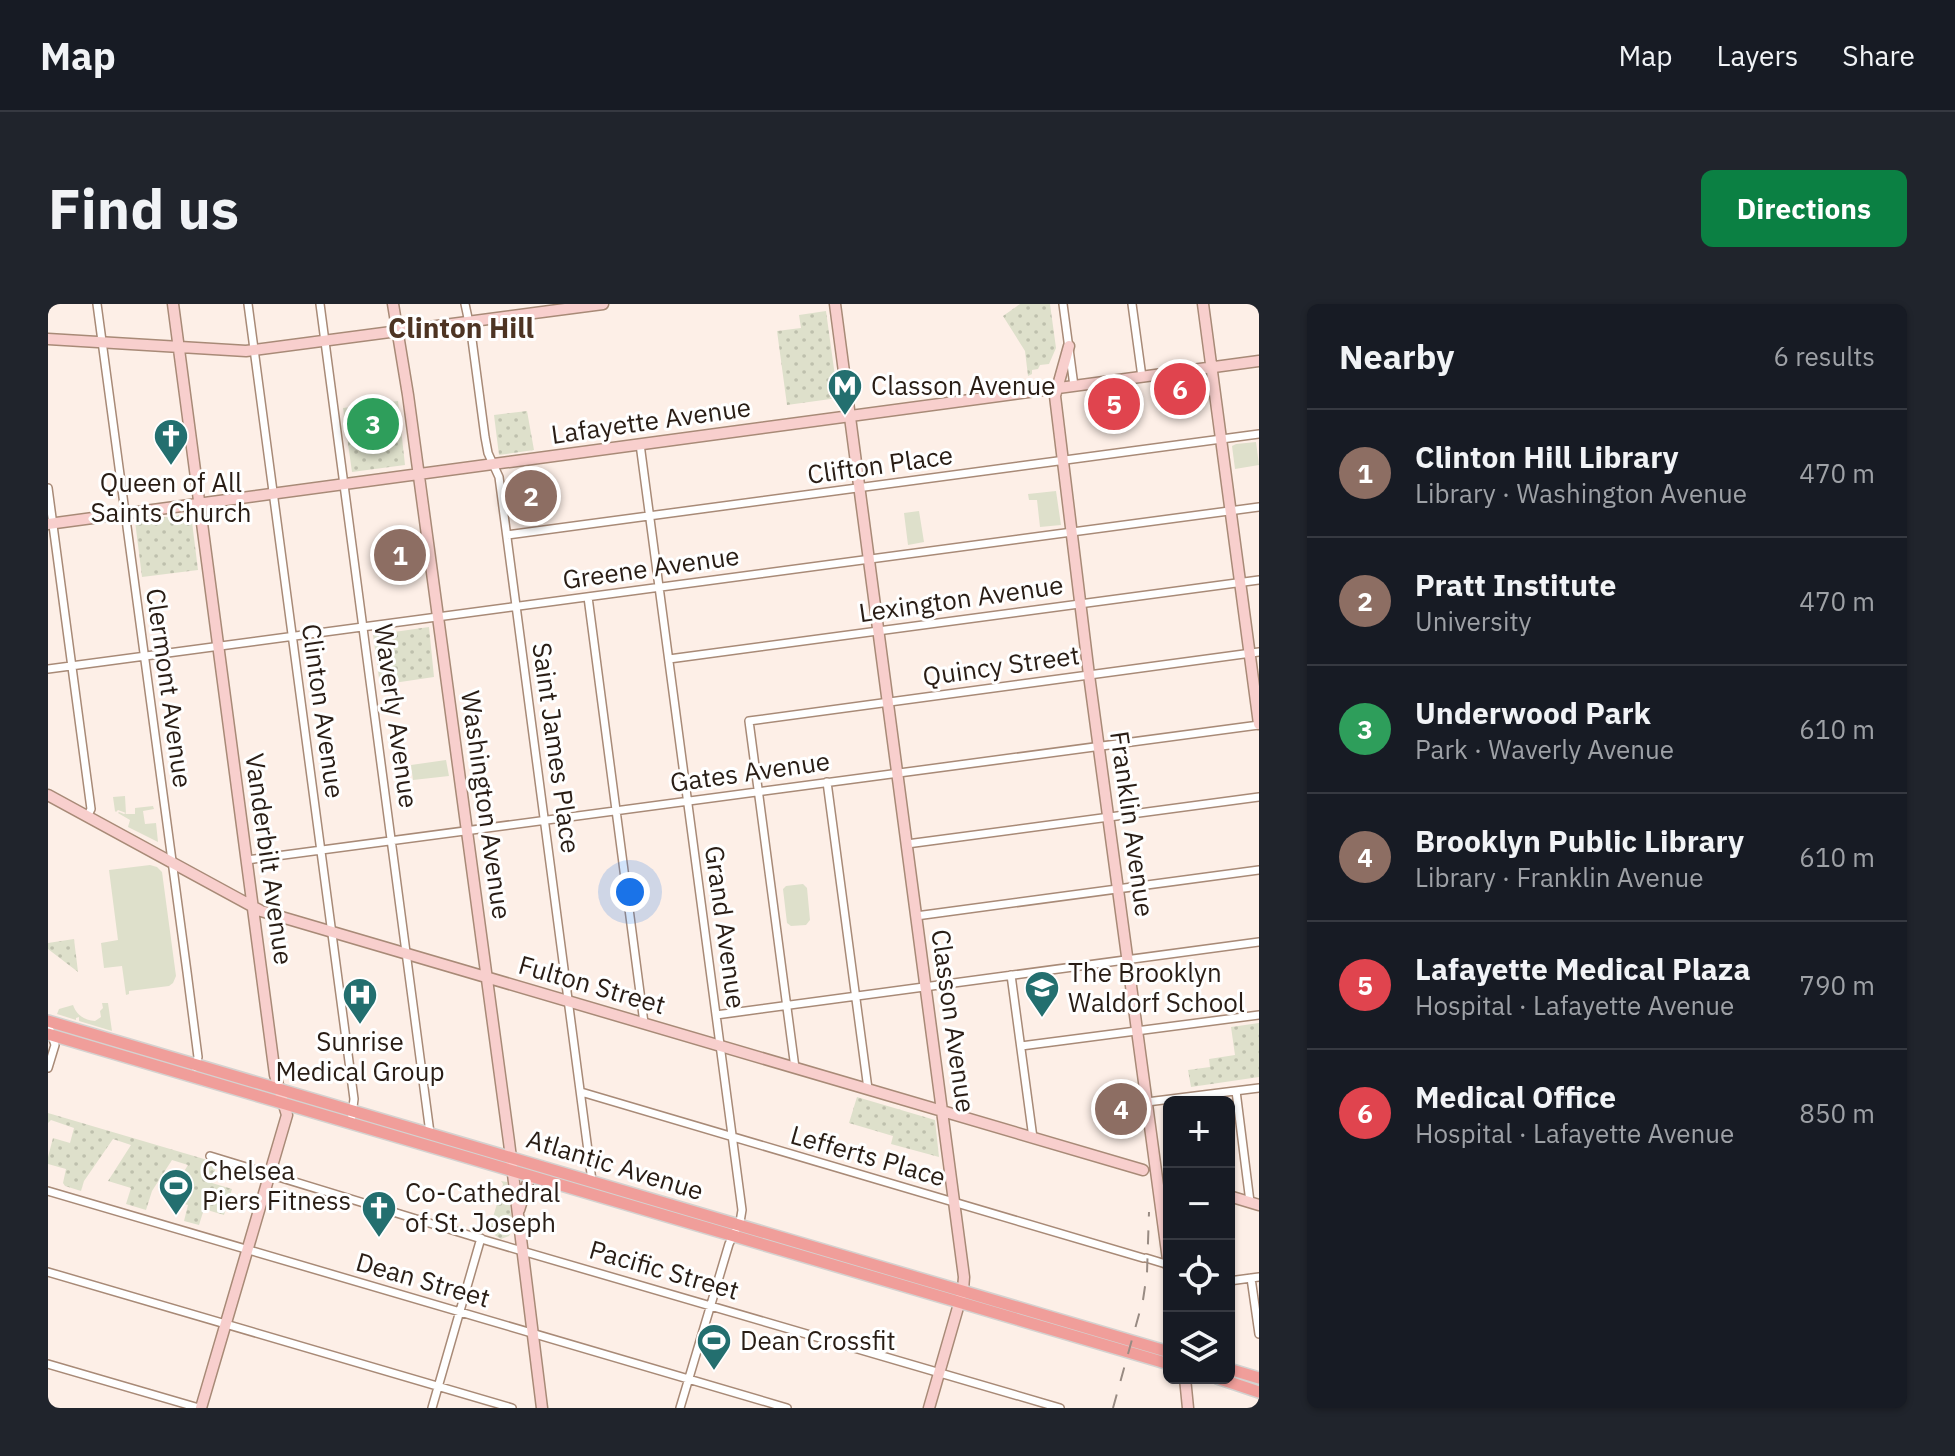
<!DOCTYPE html>
<html lang="en">
<head>
<meta charset="utf-8">
<style>
	:root { --surface:#171b24; --page:#20242c; --text:#f1f3f6; --muted:#9ea1a6; --line:#363941; --accent:#0b8043 }
	body { margin:0; font-family:"IBM Plex Sans",sans-serif; background:var(--page); color:var(--text) }
	.controls { position:absolute; right:24px; bottom:24px; display:grid; overflow:hidden; border-radius:12px; box-shadow:0 2px 6px #0004 }
	.controls button { width:72px; height:72px; display:grid; place-items:center; padding:0; border:0; border-bottom:2px solid var(--line); background:var(--surface); color:var(--text); font:40px sans-serif }
	.you { position:absolute; left:582px; top:588px; width:28px; height:28px; margin:-20px; border:6px solid #fff; border-radius:50%; background:#1a73e8; box-shadow:0 0 0 12px #1a73e833 }
	.badge { display:grid; place-items:center; width:52px; height:52px; border-radius:50%; background:var(--accent); color:#fff; font-size:26px; font-weight:700 }
	.pin { position:absolute; translate:-50% -50%; border:4px solid #fff; box-shadow:0 2px 8px #0006 }
	.list { margin:0; padding:0; list-style:none }
	h2 { display:flex; justify-content:space-between; align-items:center; height:104px; margin:0; padding:0 32px; font-size:34px }
	h2 small { font-size:26px; font-weight:400; color:var(--muted) }
	.list li { display:grid; grid-template-columns:52px 1fr auto; gap:24px; align-items:center; box-sizing:border-box; height:128px; padding:0 32px; border-top:2px solid var(--line) }
	.list b { display:block; font-size:30px; white-space:nowrap }
	.list p { margin:0; font-size:26px; white-space:nowrap; color:var(--muted) }
	.list em { font-size:26px; font-style:normal; color:var(--muted) }
	.icon { flex:none; width:44px; height:44px; fill:none; stroke:currentColor; stroke-width:2; stroke-linecap:round; stroke-linejoin:round }
	.map { position:relative; flex:none; width:1211px; height:1104px; overflow:hidden; border-radius:12px }
	header { display:flex; align-items:center; gap:48px; box-sizing:border-box; height:112px; padding:0 40px; background:var(--surface); border-bottom:2px solid var(--line) }
	header strong { font-size:38px }
	nav { display:flex; gap:44px; margin-inline-start:auto; font-size:28px }
	.intro { display:flex; align-items:center; justify-content:space-between; box-sizing:border-box; height:192px; padding:0 48px }
	h1 { margin:0; font-size:56px }
	.button { padding:20px 36px; border-radius:12px; background:var(--accent); color:#fff; font-size:28px; font-weight:700 }
	main { display:flex; gap:48px; padding:0 48px }
	aside { flex:1; background:var(--surface); border-radius:12px; box-shadow:0 2px 6px #0004 }
	.map>svg:first-child { display:block }
</style>
</head>
<body>
<header>
<strong>Map</strong>
<nav><a>Map</a><a>Layers</a><a>Share</a></nav>
</header>
<div class="intro"><h1>Find us</h1><a class="button">Directions</a></div>
<main>
<div class="map">
<svg width="1211" height="1104" viewBox="0 0 1211 1104">
	<defs>
		<pattern id="park-dots" width="8" height="8" patternUnits="userSpaceOnUse" patternTransform="scale(2)"><rect width="8" height="8" fill="#dee0cb"/><path d="M2 2h.1M6 6h.1" fill="none" stroke="#bec0ad" stroke-width="1.8" stroke-linecap="round"/></pattern>
	</defs>
	<rect width="100%" height="100%" fill="#fdefe7"/>
	<path fill="#dee0cb" d="M1208,138L1211,161L1187,165L1184,142L1188,140Z
		M1008,187L1013,221L992,223L989,196H981L980,190Z
		M871,207L876,238L860,241L856,209Z
		M398,456L401,472L365,476L363,461Z
		M77,492L78,510H87V504L105,502L106,505L95,507L97,520L108,519L110,538L80,523L82,516L70,509L71,508L76,510L78,509L70,506L68,508L67,507L65,493Z
		M102,561L109,563L114,568L128,672L125,679L121,682L81,687V690L78,691L74,662L56,664L53,639L70,636L61,566Z
		M755,580L759,584L762,616L758,621L743,622L739,619L735,585L738,582Z
		M54,699H60L64,727L31,717V713L28,714V716L9,710L11,705L25,701C29,712 37,716 47,717L53,713L52,707L55,704Z"/>
	<path fill="url(#park-dots)" d="M972,0H1002L1008,44L1001,60L992,61L990,65L984,66V70L980,72L977,47L955,12Z
		M778,7L790,94L739,101L729,27L753,24L751,11Z
		M350,97L357,161L304,168L295,104Z
		M479,107L486,146L451,151L446,111Z
		M143,210L150,266L94,273L87,217Z
		M381,323L386,373L332,381L325,331Z
		M26,635L30,668L0,645V639Z
		M1211,719V773L1143,783L1140,766L1162,763L1161,755L1187,751L1183,723Z
		M809,793L887,816L891,853L843,840L845,832L801,819Z
		M0,809L207,870V874L168,863L164,879L184,885L176,911L156,905L151,921L136,917L140,901L119,895L140,861L124,856L104,887L98,906L78,900L83,884L60,877L83,841L65,835L36,877L33,887L17,882L15,879L18,865L0,860V853L5,834L22,839L26,824L3,816L0,819Z
		M453,877L459,878L465,926L461,932L453,935L445,930L442,923L455,880Z"/>
	<g fill="none" stroke-linecap="round" stroke-linejoin="round">
		<defs>
			<path id="street" d="M49,0L139,668L150,753L147,763
				M200,0L306,795L303,819
				M272,0L382,829
				M417,0L423,28L437,133L440,149L451,173L544,877
				M1015,0L1026,82
				M1084,0L1094,73
				M592,140L694,906L692,918L681,940L632,1104
				M0,184L43,505L39,513
				M459,231L1211,130
				M540,293L596,719
				M621,355L1211,276
				M0,365L1211,203
				M779,478L820,785
				M859,540L1211,493
				M199,556L1211,421
				M868,612L1211,566
				M963,671L985,834
				M668,711L1211,638
				M0,720L7,741L0,764
				M973,742L1211,711
				M747,764L701,417L1211,348
				M1188,787L1202,898
				M533,788L1095,954
				M1099,798L1211,784
				M162,852L440,937L1012,1104
				M0,887L739,1104
				M1098,954L1121,961
				M0,968L464,1104
				M1203,974L1211,1030
				M1181,977L1211,973
				M0,1060L151,1104
				M384,1104L433,934"/>
			<path id="secondary" d="M125,0L227,771L239,811L153,1104
				M345,0L360,91L461,838L494,1104
				M787,0L916,973L915,986L881,1104
				M1155,0L1211,420
				M0,35L198,47L555,0
				M1021,42L1007,92L1041,371L1121,963
				M0,220L1211,57
				M0,491L213,607L1095,866
				M1181,892L1211,901
				M471,906L482,872
				M1137,1074L1140,1104"/>
			<path id="primary" d="M0,717L1121,1048
				M0,730L1121,1060
				M1181,1065L1211,1074
				M1169,1074L1211,1088"/>
		</defs>
		<use href="#street" stroke="#a88a77" stroke-width="10"/>
		<use href="#secondary" stroke="#a88a77" stroke-width="13"/>
		<use href="#primary" stroke="#d4d2d0" stroke-width="14"/>
		<use href="#street" stroke="#fff" stroke-width="7"/>
		<use href="#secondary" stroke="#f8cfcd" stroke-width="10"/>
		<use href="#primary" stroke="#f09e9a" stroke-width="11"/>
		<path stroke="#988b83" stroke-width="2" stroke-dasharray="14 14" stroke-linecap="butt" d="M1065,1104L1095,996L1099,969L1101,908"/>
	</g>
	<defs>
		<symbol id="metro-pin" viewBox="-11 -11 22 30"><path d="M0 17L-7.5 6A9.5 9.5 0 1 1 7.5 6Z" fill="#236f6f" stroke="#fff"/><path d="M-5.5 5V-5H-3L0 0L3-5H5.5V5H3V-.5L0 4L-3-.5V5Z" fill="#fff"/></symbol>
		<symbol id="church-pin" viewBox="-11 -11 22 30"><path d="M0 17L-7.5 6A9.5 9.5 0 1 1 7.5 6Z" fill="#236f6f" stroke="#fff"/><path d="M-1.2-6h2.4v3.5h3.3v2.4h-3.3V6h-2.4V-.1h-3.3v-2.4h3.3Z" fill="#fff"/></symbol>
		<symbol id="school-pin" viewBox="-11 -11 22 30"><path d="M0 17L-7.5 6A9.5 9.5 0 1 1 7.5 6Z" fill="#236f6f" stroke="#fff"/><path d="M0-5L7-2L0 1L-7-2ZM-4 1L0 2.5L4 1V4Q0 6-4 4Z" fill="#fff"/></symbol>
		<symbol id="hospital-pin" viewBox="-11 -11 22 30"><path d="M0 17L-7.5 6A9.5 9.5 0 1 1 7.5 6Z" fill="#236f6f" stroke="#fff"/><path d="M-5-5h3v3.5h4V-5h3V5h-3V1.5h-4V5h-3Z" fill="#fff"/></symbol>
		<symbol id="stadium-pin" viewBox="-11 -11 22 30"><path d="M0 17L-7.5 6A9.5 9.5 0 1 1 7.5 6Z" fill="#236f6f" stroke="#fff"/><path d="M0-5a6.5 5 0 1 0 0 10a6.5 5 0 1 0 0-10ZM-3.5-1.8h7v3.6h-7Z" fill="#fff"/></symbol>
	</defs>
	<g fill-rule="evenodd">
		<use href="#metro-pin" x="777" y="62" width="40" height="54"/>
		<use href="#church-pin" x="103" y="112" width="40" height="54"/>
		<use href="#school-pin" x="974" y="664" width="40" height="54"/>
		<use href="#hospital-pin" x="292" y="671" width="40" height="54"/>
		<use href="#stadium-pin" x="108" y="862" width="40" height="54"/>
		<use href="#church-pin" x="311" y="884" width="40" height="54"/>
		<use href="#stadium-pin" x="646" y="1017" width="40" height="54"/>
	</g>
	<g text-anchor="middle" stroke-width="6" stroke-linejoin="round" paint-order="stroke">
		<g font-size="26" fill="#291d15" stroke="#fff" text-anchor="start">
			<text x="823" y="91">Classon Avenue</text>
			<text x="123" y="188" text-anchor="middle">Queen of All<tspan x="123" dy="30">Saints Church</tspan></text>
			<text x="1020" y="678">The Brooklyn<tspan x="1020" dy="30">Waldorf School</tspan></text>
			<text x="312" y="747" text-anchor="middle">Sunrise<tspan x="312" dy="30">Medical Group</tspan></text>
			<text x="154" y="876">Chelsea<tspan x="154" dy="30">Piers Fitness</tspan></text>
			<text x="357" y="898">Co-Cathedral<tspan x="357" dy="30">of St. Joseph</tspan></text>
			<text x="692" y="1046">Dean Crossfit</text>
		</g>
		<g font-size="26" fill="#291d15" stroke="#fff">
			<text transform="translate(603 117) rotate(-8)" y="9">Lafayette Avenue</text>
			<text transform="translate(832 161) rotate(-8)" y="9">Clifton Place</text>
			<text transform="translate(603 264) rotate(-8)" y="9">Greene Avenue</text>
			<text transform="translate(913 295) rotate(-8)" y="9">Lexington Avenue</text>
			<text transform="translate(953 362) rotate(-8)" y="9">Quincy Street</text>
			<text transform="translate(121 384) rotate(82)" y="9">Clermont Avenue</text>
			<text transform="translate(275 407) rotate(82)" y="9">Clinton Avenue</text>
			<text transform="translate(348 412) rotate(82)" y="9">Waverly Avenue</text>
			<text transform="translate(508 444) rotate(82)" y="9">Saint James Place</text>
			<text transform="translate(702 468) rotate(-8)" y="9">Gates Avenue</text>
			<text transform="translate(438 501) rotate(82)" y="9">Washington Avenue</text>
			<text transform="translate(1084 520) rotate(82)" y="9">Franklin Avenue</text>
			<text transform="translate(221 555) rotate(82)" y="9">Vanderbilt Avenue</text>
			<text transform="translate(677 623) rotate(82)" y="9">Grand Avenue</text>
			<text transform="translate(544 681) rotate(16)" y="9">Fulton Street</text>
			<text transform="translate(905 717) rotate(82)" y="9">Classon Avenue</text>
			<text transform="translate(820 852) rotate(16)" y="9">Lefferts Place</text>
			<text transform="translate(567 861) rotate(17)" y="9">Atlantic Avenue</text>
			<text transform="translate(616 966) rotate(16)" y="9">Pacific Street</text>
			<text transform="translate(375 976) rotate(16)" y="9">Dean Street</text>
		</g>
		<g font-size="28" font-weight="bold" fill="#4d3423" stroke="#fff">
			<text x="413" y="34">Clinton Hill</text>
		</g>
	</g>
</svg>
<div class="controls">
<button>+</button>
<button>−</button>
<button><svg class="icon" aria-label="locate" viewBox="0 0 24 24"><circle cx="12" cy="12" r="6"/><path d="M12 2v4M12 18v4M2 12h4M18 12h4"/></svg></button>
<button><svg class="icon" aria-label="layers" viewBox="0 0 24 24"><path d="M12 4l9 5-9 5-9-5zM3 14l9 5 9-5"/></svg></button>
</div>
<div class="you"></div>
<div class="pin badge" style="left:352px;top:251px;background:#8d6e63">1</div>
<div class="pin badge" style="left:483px;top:192px;background:#8d6e63">2</div>
<div class="pin badge" style="left:325px;top:120px;background:#2e9e5b">3</div>
<div class="pin badge" style="left:1073px;top:805px;background:#8d6e63">4</div>
<div class="pin badge" style="left:1066px;top:100px;background:#e0444e">5</div>
<div class="pin badge" style="left:1132px;top:85px;background:#e0444e">6</div>
</div>
<aside>
<h2>Nearby<small>6 results</small></h2>
<ul class="list">
<li><span class="badge" style="background:#8d6e63">1</span><div><b>Clinton Hill Library</b><p>Library · Washington Avenue</p></div><em>470 m</em></li>
<li><span class="badge" style="background:#8d6e63">2</span><div><b>Pratt Institute</b><p>University</p></div><em>470 m</em></li>
<li><span class="badge" style="background:#2e9e5b">3</span><div><b>Underwood Park</b><p>Park · Waverly Avenue</p></div><em>610 m</em></li>
<li><span class="badge" style="background:#8d6e63">4</span><div><b>Brooklyn Public Library</b><p>Library · Franklin Avenue</p></div><em>610 m</em></li>
<li><span class="badge" style="background:#e0444e">5</span><div><b>Lafayette Medical Plaza</b><p>Hospital · Lafayette Avenue</p></div><em>790 m</em></li>
<li><span class="badge" style="background:#e0444e">6</span><div><b>Medical Office</b><p>Hospital · Lafayette Avenue</p></div><em>850 m</em></li>
</ul>
</aside>
</main>
</body>
</html>
